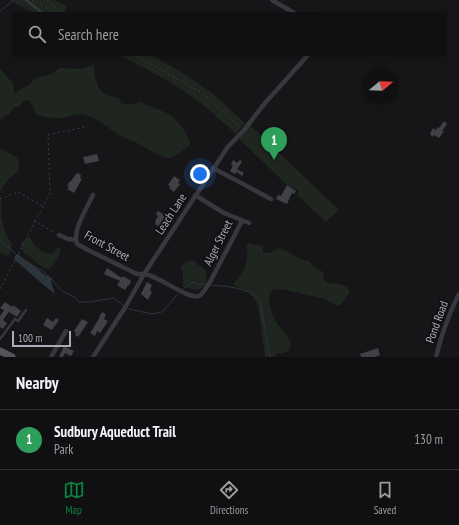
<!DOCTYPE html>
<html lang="en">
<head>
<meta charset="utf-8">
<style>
	:root { --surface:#101012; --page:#1e1e20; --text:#f1f3f6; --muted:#9c9d9f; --line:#303032; --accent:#0b8043 }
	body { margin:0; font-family:"PT Sans Narrow",sans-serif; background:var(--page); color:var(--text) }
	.compass { position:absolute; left:363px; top:68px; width:36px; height:36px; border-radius:50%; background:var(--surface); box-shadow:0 2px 6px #0003; rotate:71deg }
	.scale { position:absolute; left:12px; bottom:10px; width:59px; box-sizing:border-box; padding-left:4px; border:2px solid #a8adb8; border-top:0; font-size:11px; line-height:14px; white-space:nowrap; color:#a8adb8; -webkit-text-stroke:3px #111113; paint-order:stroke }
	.you { position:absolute; left:200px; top:174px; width:14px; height:14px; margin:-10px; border:3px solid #fff; border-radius:50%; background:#1a73e8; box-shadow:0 0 0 6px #1a73e833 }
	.badge { display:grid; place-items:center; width:26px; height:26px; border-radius:50%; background:var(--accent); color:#fff; font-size:13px; font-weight:700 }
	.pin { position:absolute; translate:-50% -33px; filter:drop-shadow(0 1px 2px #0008) }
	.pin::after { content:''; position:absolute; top:21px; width:14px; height:12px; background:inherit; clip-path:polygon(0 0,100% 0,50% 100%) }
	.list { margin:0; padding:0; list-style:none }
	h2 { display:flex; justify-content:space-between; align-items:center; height:52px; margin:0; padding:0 16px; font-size:17px }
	h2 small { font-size:13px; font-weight:400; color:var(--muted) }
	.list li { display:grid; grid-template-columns:26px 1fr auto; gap:12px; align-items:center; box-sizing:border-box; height:60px; padding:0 16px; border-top:1px solid var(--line) }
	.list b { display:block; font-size:15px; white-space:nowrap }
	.list p { margin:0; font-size:13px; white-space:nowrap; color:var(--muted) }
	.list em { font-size:13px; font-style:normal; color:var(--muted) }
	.icon { flex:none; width:22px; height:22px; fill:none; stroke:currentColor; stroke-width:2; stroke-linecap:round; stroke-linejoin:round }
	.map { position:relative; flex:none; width:459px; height:357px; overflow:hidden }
	.search { position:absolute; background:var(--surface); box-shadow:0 2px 6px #0003; left:12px; right:12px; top:12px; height:44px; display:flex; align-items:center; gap:10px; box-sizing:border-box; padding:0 14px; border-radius:4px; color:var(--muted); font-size:15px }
	.sheet { height:112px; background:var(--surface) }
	nav { display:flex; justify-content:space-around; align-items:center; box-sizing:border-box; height:56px; border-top:1px solid var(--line); background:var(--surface); font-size:11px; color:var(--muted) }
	nav a { display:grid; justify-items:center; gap:2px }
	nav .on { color:var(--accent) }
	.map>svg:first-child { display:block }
</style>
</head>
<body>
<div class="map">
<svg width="459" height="357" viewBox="0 0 459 357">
	<rect width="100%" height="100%" fill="#161618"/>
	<path fill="#1e261f" d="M9,0H54L67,6L64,13L66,14H35Z
		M117,54H148L162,61L192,79L212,93L245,123L236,134C222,122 209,109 194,98C170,80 143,68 117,54Z
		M94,65C94,73 96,87 103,93C107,96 114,97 119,98L121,103C128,106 134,104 141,102L146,105L155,108L171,115L183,128L190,141V145C184,149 178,156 170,158C161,159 147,148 139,144C132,140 123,138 116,133C107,127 98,118 87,116L86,115C79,113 74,115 67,117C57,119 47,118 37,115C34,111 33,104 29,100L24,101L19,107H14L9,114L0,119V69L13,83L14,92L15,94L19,90L30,84L32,81L37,77L49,75L60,68L81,69Z
		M250,125L339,210L326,222L297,195L299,191L286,184L239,139Z
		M0,148L17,158L19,162V168L17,172L9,179L2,188L0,193L2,207L1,216L5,232L12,244L11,247L9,255L6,256L0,252Z
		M27,237H30C34,246 40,252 51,254L58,248H61C60,255 55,264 50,269C39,269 34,257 24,253L20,245Z
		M250,243C254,246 258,245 263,246V251L264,253H270L279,248L287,251L298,258L309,261L311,263L313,266L323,272L324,280L327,283C333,283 357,285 347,296C344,299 343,304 339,305C335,306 329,301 325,299C319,297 313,296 307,295C296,292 285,289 274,289L270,293L269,297C270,304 271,312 274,318C277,327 298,341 288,351C285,354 280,353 276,354L274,357H265L258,306C255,298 250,292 242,289C239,287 236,287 233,284C242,275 251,261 246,247L248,244Z
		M194,260L197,264L206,270V279L207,282C204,284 203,287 200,289C194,292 189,287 183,287V273L181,268L182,265L185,263Z"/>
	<path fill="#2c353c" d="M18,254C22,258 27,261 32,264C38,269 44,276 52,278L51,282L55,294L46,287L14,259L15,256Z"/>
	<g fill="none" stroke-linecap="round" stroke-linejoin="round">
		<path stroke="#2c353c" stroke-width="1" d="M0,11L14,0
			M0,240L18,256
			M34,266L43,271L49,277
			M51,279L62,291L73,296L79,302H89L114,298L123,305
			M211,285C230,287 246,287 260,300L270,357
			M183,289L193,282L200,285L206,284
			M129,309L152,314L162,312L178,294"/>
	</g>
	<path fill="#404145" d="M444,121L447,124L442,131H444L439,138L434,135L433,137L430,134L433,128L436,130L438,127L439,128Z
		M97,154L99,161L85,164L83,157Z
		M233,160L237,163L240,160L242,162L237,169L244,173L242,176L237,172L235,174L231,172L230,171L233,166L231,165Z
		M78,173L81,175L80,178L82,179L74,193L67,189L69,187L67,186L70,181H71L76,174H77Z
		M174,176L180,180L178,183L180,184L174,192L169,188L170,187L168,185Z
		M287,185L296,191L294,194L292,193L287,204L276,199L278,195L281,196Z
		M158,211L166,216L161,223L166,226L162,233L159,231L161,228L155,224L156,221H155L158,216L156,214Z
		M107,268L122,278L123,276L125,278V277L131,281L129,286L128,285L125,290L117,285L120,281L104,274Z
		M147,282L152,285L150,289L151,290L150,291L152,292L148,300L141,294Z
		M5,302L12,307L13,305L21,311L17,317L9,312L8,313L3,320L7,323L3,329L0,327V316L4,310L0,308Z
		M103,312L106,315L104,319L108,321L100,333L97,331L95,336L90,333L100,317L99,316Z
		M47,318L53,322L56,318L59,320L52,330L43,325Z
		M82,319L88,322L78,337L75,335L76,333L74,331Z
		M64,346L74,351L71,356L65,353L63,357H59Z
		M378,348L380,355L375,357H361L360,354Z"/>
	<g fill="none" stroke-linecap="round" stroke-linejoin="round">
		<path stroke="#3d3f44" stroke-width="1" stroke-dasharray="2 3" stroke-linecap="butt" d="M32,0L58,14
			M47,0L57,9L67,14
			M133,54L201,92L240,127
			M0,199L18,192L43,206
			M35,221L50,194L48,135L84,127
			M0,289L29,234L35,221L55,233"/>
		<path stroke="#37383d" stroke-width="2.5" d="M26,0L40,11L42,14
			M0,339L15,319L18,321L26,310"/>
		<path stroke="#37383d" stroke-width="4.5" d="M272,0L296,14
			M311,14H314
			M213,168L271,199
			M195,195L224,213L249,223
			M59,235L68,239L76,240L77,244L86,249L137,274C139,274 142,274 144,274C158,275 188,300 199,296C203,294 206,287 209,284L242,221
			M76,240C75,226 87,208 93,195
			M51,357L66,331
			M93,357L126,306L144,274L227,148L244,130L265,103L309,54
			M436,357C441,336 449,314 459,294"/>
		<path stroke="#53555c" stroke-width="7" d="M0,351L12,357"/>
	</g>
	<g text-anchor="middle" stroke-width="4" stroke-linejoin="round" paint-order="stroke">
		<g font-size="12" fill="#a8adb8" stroke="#111113">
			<text transform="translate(171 214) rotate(-57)" y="4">Leach Lane</text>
			<text transform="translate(218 243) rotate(-63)" y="4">Alger Street</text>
			<text transform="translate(107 246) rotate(29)" y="4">Front Street</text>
			<text transform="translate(437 322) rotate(-70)" y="4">Pond Road</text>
		</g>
	</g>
</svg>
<svg class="compass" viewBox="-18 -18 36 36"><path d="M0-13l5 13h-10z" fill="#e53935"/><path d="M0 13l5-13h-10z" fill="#9c9d9f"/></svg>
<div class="scale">100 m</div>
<div class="you"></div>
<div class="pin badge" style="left:274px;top:160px;background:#2e9e5b">1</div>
<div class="search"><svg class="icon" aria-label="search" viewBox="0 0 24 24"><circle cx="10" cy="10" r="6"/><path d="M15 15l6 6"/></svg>Search here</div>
</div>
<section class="sheet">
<h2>Nearby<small></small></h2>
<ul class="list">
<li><span class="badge" style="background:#2e9e5b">1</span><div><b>Sudbury Aqueduct Trail</b><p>Park</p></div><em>130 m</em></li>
</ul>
</section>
<nav>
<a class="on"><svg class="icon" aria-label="map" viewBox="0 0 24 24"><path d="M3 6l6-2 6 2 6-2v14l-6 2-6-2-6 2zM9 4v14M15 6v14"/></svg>Map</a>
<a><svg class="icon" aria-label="directions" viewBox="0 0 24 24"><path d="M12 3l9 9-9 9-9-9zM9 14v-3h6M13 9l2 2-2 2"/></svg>Directions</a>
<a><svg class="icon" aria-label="saved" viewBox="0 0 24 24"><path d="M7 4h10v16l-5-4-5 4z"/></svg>Saved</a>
</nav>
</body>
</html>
